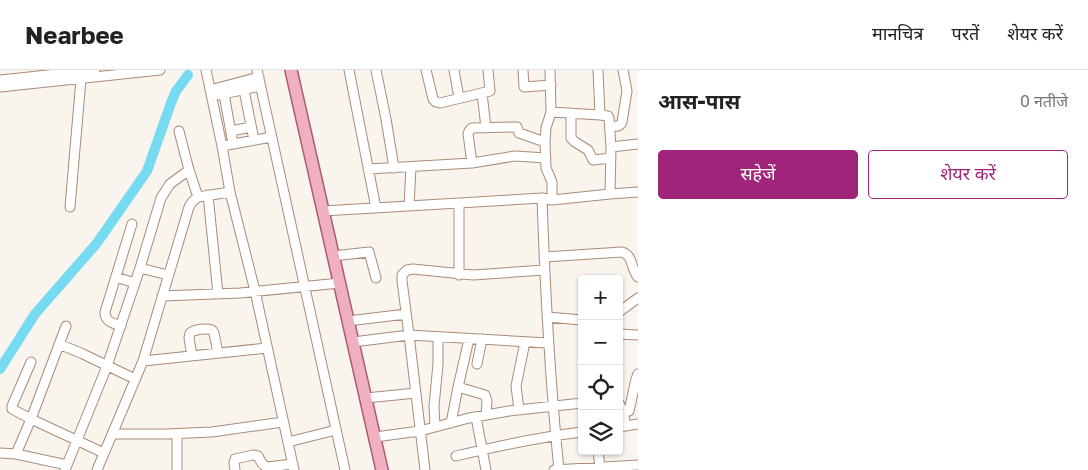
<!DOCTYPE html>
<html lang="hi">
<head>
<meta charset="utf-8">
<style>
	:root { --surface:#fff; --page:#f6f6f6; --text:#222; --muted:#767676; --line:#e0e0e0; --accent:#a0257a }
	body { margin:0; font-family:"Golos Text","Noto Sans Devanagari",sans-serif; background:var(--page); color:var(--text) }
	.controls { position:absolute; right:15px; bottom:15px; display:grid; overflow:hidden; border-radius:5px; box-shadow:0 1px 4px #0004 }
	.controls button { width:45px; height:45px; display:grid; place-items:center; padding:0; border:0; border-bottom:1px solid var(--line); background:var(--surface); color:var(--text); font:25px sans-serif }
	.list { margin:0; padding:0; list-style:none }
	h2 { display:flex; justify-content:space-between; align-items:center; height:65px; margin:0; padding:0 20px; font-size:21px }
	h2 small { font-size:16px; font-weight:400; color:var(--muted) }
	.actions { display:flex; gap:10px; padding:15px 20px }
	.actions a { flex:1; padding:11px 0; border:1px solid var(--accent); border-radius:5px; text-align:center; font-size:18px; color:var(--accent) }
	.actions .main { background:var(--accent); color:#fff }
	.icon { flex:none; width:28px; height:28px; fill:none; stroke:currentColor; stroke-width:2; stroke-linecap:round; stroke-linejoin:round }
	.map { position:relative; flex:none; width:638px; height:400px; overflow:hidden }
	header { display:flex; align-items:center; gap:30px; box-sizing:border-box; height:70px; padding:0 25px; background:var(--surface); border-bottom:1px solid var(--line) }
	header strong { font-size:24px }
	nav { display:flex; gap:28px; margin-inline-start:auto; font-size:18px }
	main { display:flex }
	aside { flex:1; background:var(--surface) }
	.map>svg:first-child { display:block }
</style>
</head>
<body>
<header>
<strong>Nearbee</strong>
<nav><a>मानचित्र</a><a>परतें</a><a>शेयर करें</a></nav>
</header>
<main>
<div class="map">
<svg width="638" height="400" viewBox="0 0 638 400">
	<rect width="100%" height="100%" fill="#faf4ef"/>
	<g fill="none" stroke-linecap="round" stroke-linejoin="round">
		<path stroke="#76dbf1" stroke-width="10" d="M0,299L35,244L97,173L147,101L171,33L176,21L188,5"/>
		<defs>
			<path id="minor" d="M206,0L222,76L230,122L255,221L294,400
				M257,0L345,400
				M349,0L376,138
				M376,0L386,49L394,98
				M426,0L433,29L436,32L440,33L490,21L488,0
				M454,0L459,28
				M523,0L524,17L551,15
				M550,0L551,42L546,58L545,72L546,98L552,112V130
				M598,0L600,45L608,46L609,48L611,77L610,124
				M0,10L95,0
				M0,17L160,0
				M210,20L259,7
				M244,20L254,70
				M482,23L486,58
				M224,24L233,74
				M219,25L260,16
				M551,42L600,45
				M571,43V68L575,72L588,80L593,90L611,88
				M610,56C615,56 619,58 622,52L627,21L623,0
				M179,61L189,100L198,127
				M231,61L251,57
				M222,76L272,67
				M611,77L638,74
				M472,93L468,64L469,61L472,58L514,57H517L519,63L545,72
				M368,99L472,93L515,86L546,88
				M208,125L218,224
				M542,128C545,219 550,310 559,400
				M409,136L411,97
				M70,137L81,9
				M323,141L542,128L552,130L610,124L638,122
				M333,186L369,182L376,208
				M544,187L622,182C634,186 630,198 638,207
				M140,198L168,205
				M544,200L473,205L413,199L407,200L402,205V211L409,265L548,273
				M459,205V133
				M116,207L135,213
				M162,226L240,223L340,213
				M619,242L638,228
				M547,247L582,250
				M348,251L406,244
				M121,256C113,253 105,252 105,242L132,154
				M619,264L638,265
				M353,272L409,265L425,400
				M59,274L83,284L135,309
				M192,286L189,268L190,263C195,259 206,258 212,260L214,263L218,283
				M143,291L267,278
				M31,292L12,336V339L31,349L104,383
				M477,294L482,269
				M458,317L485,325L487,331L486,345
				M366,328L416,323
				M619,333L623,342L626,356
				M519,340L516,316L525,272
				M629,341L636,309L638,304
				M476,347L486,400
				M451,353L458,317L469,269
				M435,357L434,336L438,294V267
				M619,357L638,354
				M112,364H166L212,362L283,352
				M375,367L420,361L469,348L509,341L582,333
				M288,372L336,360
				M598,381L600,397
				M0,383L16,384L67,395
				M16,384L31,349L66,256
				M456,386C498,376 539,367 582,362
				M65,400L107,296L140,198L161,128L170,114L189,100
				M97,400L143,291L189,137L192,132L198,127L230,122
				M177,400V364
				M235,400L234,393L235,389L253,385L258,386C261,391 261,395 267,397L293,394
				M554,400L638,395"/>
			<path id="major" d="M291,0L382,400"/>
		</defs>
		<use href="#minor" stroke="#aa8c77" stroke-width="11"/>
		<use href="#major" stroke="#a95d6f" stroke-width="14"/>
		<use href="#minor" stroke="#fff" stroke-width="9"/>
		<use href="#major" stroke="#f1afc2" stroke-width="11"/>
	</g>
</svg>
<div class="controls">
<button>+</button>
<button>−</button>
<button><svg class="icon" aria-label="locate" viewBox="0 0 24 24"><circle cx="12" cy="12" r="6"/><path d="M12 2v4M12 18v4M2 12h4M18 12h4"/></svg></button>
<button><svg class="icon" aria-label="layers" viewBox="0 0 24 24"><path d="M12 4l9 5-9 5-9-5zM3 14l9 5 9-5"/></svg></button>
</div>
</div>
<aside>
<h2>आस-पास<small>0 नतीजे</small></h2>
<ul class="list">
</ul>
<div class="actions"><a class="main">सहेजें</a><a>शेयर करें</a></div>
</aside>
</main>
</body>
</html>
